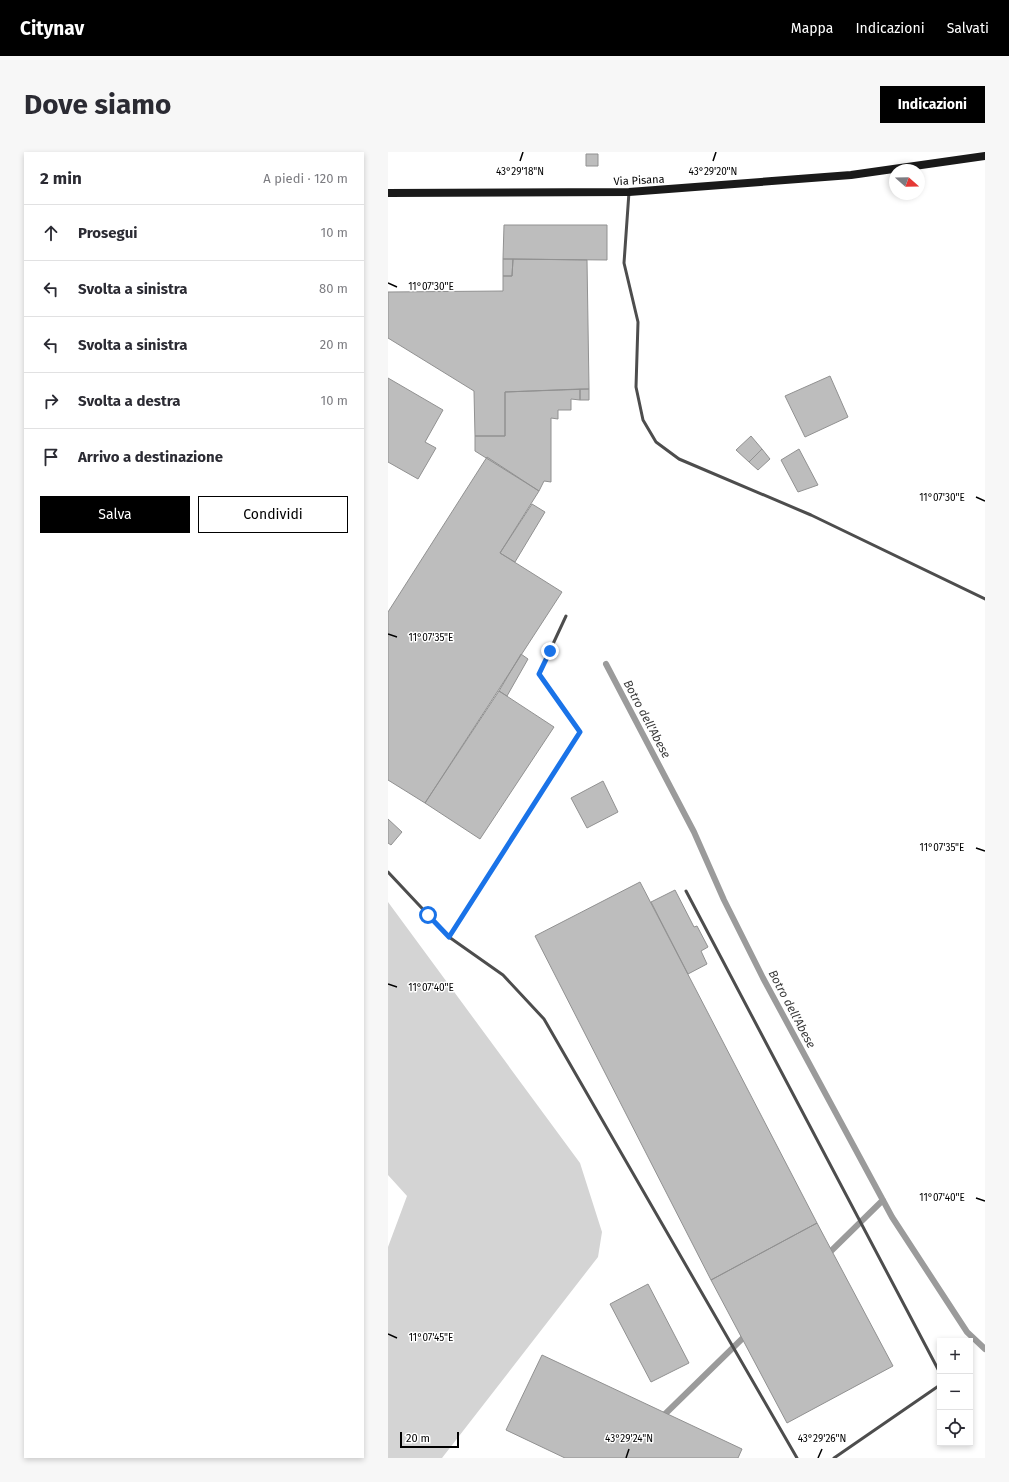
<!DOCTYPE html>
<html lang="it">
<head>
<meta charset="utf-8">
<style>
	:root { --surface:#fff; --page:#f7f7f7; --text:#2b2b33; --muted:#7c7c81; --line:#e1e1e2; --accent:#000 }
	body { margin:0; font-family:"Fira Sans",sans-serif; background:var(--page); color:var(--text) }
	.controls { position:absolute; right:12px; bottom:12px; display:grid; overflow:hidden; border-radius:0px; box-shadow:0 2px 6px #0003 }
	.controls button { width:36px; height:36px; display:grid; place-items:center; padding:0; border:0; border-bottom:1px solid var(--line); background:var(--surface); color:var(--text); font:20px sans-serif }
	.compass { position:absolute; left:501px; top:12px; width:36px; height:36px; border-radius:50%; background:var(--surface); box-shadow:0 2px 6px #0003; rotate:110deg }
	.scale { position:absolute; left:12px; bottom:10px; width:59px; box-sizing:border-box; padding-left:4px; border:2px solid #000; border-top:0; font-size:11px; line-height:14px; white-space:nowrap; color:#000; -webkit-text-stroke:3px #fff; paint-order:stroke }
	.stop { position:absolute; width:12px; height:12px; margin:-9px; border:3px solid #1a73e8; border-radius:50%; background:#fff }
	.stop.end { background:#1a73e8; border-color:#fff; box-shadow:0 1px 4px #0008 }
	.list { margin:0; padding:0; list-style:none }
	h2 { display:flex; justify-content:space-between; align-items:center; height:52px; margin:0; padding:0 16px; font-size:17px }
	h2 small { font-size:13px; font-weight:400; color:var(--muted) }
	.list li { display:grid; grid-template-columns:26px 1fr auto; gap:12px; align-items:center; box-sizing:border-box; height:56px; padding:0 16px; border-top:1px solid var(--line) }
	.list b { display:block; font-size:15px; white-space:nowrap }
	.list em { font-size:13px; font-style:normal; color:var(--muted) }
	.actions { display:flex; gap:8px; padding:12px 16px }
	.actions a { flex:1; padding:9px 0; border:1px solid var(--accent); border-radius:0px; text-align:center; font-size:14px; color:var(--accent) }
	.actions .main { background:var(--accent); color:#fff }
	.icon { flex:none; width:22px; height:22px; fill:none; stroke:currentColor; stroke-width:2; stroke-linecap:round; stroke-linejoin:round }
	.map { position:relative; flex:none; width:597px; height:1306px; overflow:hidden; border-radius:0px }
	header { display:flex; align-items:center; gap:24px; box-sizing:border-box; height:56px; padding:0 20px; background:var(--accent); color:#fff }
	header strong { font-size:19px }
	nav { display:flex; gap:22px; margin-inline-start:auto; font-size:14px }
	.intro { display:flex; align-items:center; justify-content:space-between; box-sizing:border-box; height:96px; padding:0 24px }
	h1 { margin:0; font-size:28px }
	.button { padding:10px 18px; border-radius:0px; background:var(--accent); color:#fff; font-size:14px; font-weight:700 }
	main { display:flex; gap:24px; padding:0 24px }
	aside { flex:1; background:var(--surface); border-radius:0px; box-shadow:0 2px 6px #0003 }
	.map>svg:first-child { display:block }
</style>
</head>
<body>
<header>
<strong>Citynav</strong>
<nav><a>Mappa</a><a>Indicazioni</a><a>Salvati</a></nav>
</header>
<div class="intro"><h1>Dove siamo</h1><a class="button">Indicazioni</a></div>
<main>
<aside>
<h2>2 min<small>A piedi · 120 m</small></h2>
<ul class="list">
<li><svg class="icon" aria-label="ahead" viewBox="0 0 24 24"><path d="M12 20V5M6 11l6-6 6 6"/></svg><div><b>Prosegui</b></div><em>10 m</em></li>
<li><svg class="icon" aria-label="left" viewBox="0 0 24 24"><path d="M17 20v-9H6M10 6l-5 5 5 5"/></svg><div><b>Svolta a sinistra</b></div><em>80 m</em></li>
<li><svg class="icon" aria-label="left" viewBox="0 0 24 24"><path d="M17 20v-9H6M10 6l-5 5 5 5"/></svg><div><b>Svolta a sinistra</b></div><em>20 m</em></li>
<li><svg class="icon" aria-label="right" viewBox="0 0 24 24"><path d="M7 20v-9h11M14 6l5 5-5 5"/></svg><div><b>Svolta a destra</b></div><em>10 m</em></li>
<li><svg class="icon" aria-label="arrive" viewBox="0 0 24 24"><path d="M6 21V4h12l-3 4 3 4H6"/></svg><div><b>Arrivo a destinazione</b></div></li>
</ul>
<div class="actions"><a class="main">Salva</a><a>Condividi</a></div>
</aside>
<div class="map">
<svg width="597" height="1306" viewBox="0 0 597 1306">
	<rect width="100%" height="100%" fill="#fff"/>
	<path fill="#d4d4d4" d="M0,750L192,1011L214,1080L210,1105L54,1306H0V1095L19,1044L0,1023Z"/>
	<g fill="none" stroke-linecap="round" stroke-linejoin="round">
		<path stroke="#9b9b9b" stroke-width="6" d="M218,512L306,680L336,748L375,826L504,1065L579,1180L597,1197
			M439,1103L495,1048
			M273,1266L360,1181"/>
	</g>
	<path fill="#bdbdbd" stroke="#919191" d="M198,2H210V14H198Z
		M116,73H219V108L115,107Z
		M115,107H125L124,124H115Z
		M125,107L199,108L201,237L117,240V284H87L86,239L0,186V140L115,139V124H124Z
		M442,224L460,265L417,285L397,244Z
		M0,226L55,258L37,290L48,296L30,327L0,310Z
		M192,237V248L183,247V258H170V267L163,266V330L156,329L151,339L87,299V284H117V240Z
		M192,237H201V248H192Z
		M363,284L374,297L361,310L348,298Z
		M374,297L382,307L370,318L361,310Z
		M411,297L430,333L410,340L393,308Z
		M99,305L151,339L112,401L174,440L37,651L0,628V460Z
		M144,352L157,360L127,410L112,401Z
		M133,502L140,507L119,544L111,539Z
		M111,539L166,575L92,687L37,651Z
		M215,629L230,660L199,676L183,646Z
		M0,667L14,680L3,693L0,691Z
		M252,730L429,1071L323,1128L147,784Z
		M287,738L306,775L309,774L320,795L313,799L319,812L300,822L263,750Z
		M429,1071L505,1214L399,1271L323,1128Z
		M260,1132L301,1211L263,1230L222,1152Z
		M154,1203L354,1297L350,1306H177L118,1278Z"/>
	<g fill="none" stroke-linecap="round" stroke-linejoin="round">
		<path stroke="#4d4d4d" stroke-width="3" d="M241,40L236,111L250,170L248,235L255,268L268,290L291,307L423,363L597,447
			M0,720L61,785L115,823L156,867L409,1306
			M298,739L552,1221
			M61,785L192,580L151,522L178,464
			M446,1306L552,1233"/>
		<path stroke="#1a1a1a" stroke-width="8" d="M0,41L241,40L463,23L597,4"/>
	</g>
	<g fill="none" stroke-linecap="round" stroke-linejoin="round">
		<path stroke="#1a73e8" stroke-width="5" d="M40,763L61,785L192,580L151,522L162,499"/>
	</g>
	<path fill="none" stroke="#000" stroke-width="1.5" d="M132,9L135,0M325,9L328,0M0,131L9,135M588,345L597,349M0,482L9,485M588,696L597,699M0,832L9,835M588,1046L597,1049M0,1182L9,1186M238,1306L241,1297M430,1306L434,1297"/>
	<g text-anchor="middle" stroke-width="3" stroke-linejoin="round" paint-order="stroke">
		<g font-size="11" fill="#000" stroke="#fff">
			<text transform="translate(251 28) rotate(-3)" y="4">Via Pisana</text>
		</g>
		<g font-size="12" font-style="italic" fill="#3c3c3c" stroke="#fff">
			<text transform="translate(259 567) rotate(62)" y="4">Botro dell'Abese</text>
			<text transform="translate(404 857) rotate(62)" y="4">Botro dell'Abese</text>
		</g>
	</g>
	<g font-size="10" text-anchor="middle" fill="#000" stroke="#fff" stroke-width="3" stroke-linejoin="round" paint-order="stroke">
		<text x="325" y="23">43°29'20"N</text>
		<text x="132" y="23">43°29'18"N</text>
		<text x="43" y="138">11°07'30"E</text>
		<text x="554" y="349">11°07'30"E</text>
		<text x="43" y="489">11°07'35"E</text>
		<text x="554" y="699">11°07'35"E</text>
		<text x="43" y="839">11°07'40"E</text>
		<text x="554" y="1049">11°07'40"E</text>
		<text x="43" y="1189">11°07'45"E</text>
		<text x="241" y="1290">43°29'24"N</text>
		<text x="434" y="1290">43°29'26"N</text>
	</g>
</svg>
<div class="controls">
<button>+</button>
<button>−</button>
<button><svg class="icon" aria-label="locate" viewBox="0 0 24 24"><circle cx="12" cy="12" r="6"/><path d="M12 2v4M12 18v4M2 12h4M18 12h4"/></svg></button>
</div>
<svg class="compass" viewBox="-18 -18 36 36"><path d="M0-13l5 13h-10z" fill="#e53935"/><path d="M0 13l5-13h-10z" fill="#7c7c81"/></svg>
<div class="scale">20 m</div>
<div class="stop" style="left:40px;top:763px"></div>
<div class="stop end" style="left:162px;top:499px"></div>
</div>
</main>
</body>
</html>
